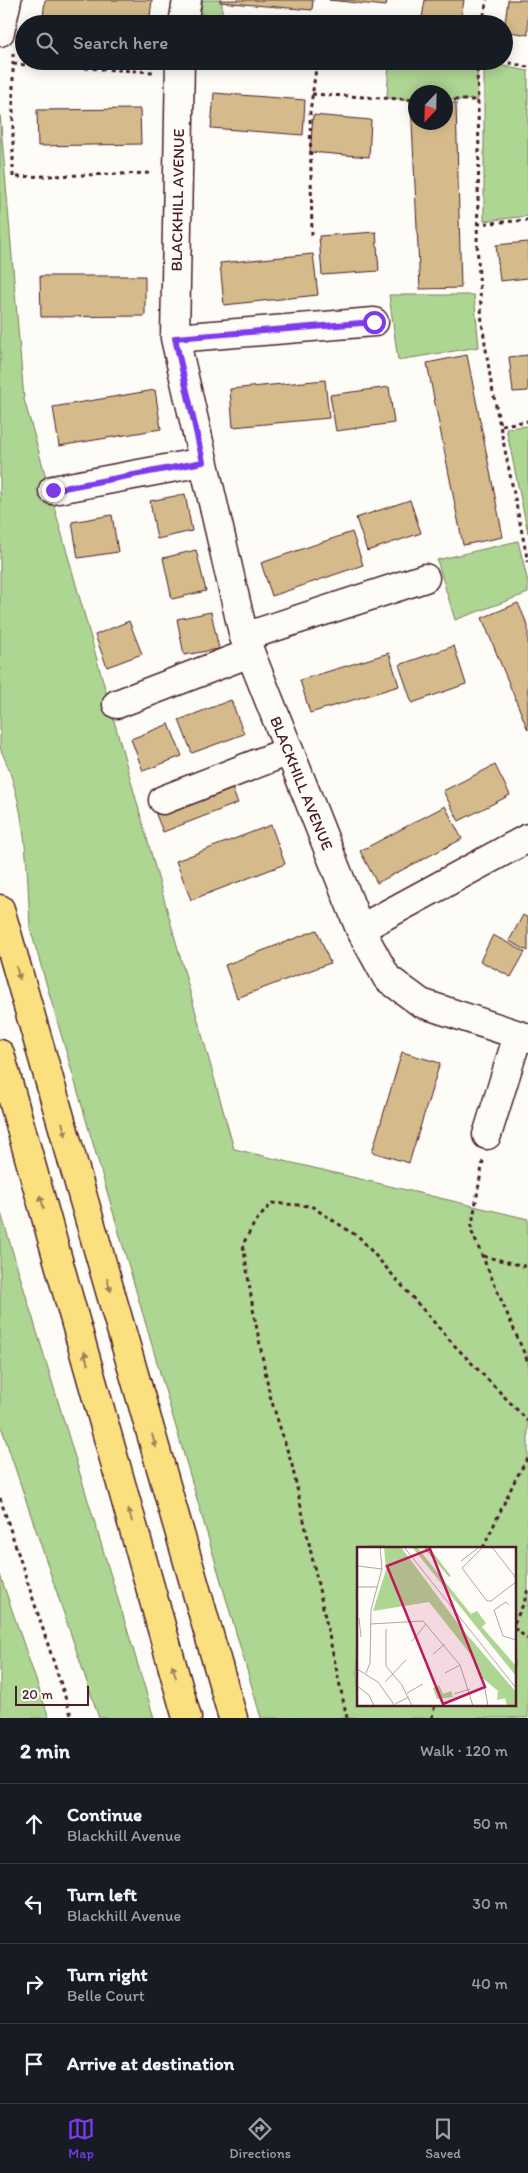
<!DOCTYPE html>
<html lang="en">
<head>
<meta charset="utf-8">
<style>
	:root { --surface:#171b24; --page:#242831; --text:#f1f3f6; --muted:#9ea1a6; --line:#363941; --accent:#7c3aed }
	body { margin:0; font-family:Itim,sans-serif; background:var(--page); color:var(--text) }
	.compass { position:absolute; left:408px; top:85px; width:45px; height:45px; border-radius:50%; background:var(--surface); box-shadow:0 2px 12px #0003; rotate:202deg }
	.scale { position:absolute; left:15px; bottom:12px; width:74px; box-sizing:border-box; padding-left:5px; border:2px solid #4a1f2b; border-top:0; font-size:14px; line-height:18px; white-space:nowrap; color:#4a1f2b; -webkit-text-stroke:4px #fdfcf7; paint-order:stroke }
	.stop { position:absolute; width:15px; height:15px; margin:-11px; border:4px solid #7c3aed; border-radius:50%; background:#fff }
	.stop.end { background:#7c3aed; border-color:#fff; box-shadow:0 1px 5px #0008 }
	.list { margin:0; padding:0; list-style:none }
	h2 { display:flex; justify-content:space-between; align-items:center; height:65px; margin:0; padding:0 20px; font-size:21px }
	h2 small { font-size:16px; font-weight:400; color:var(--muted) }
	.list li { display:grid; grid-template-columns:32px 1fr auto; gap:15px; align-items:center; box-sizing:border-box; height:80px; padding:0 20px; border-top:1px solid var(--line) }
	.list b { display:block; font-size:19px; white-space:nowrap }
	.list p { margin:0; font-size:16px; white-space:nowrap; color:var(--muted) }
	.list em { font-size:16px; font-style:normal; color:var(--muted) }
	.icon { flex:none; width:28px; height:28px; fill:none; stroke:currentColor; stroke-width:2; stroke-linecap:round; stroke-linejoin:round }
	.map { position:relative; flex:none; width:528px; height:1718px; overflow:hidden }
	.search { position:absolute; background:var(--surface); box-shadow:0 2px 12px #0003; left:15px; right:15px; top:15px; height:55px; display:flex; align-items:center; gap:12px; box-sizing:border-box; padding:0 18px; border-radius:28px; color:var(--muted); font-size:19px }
	.sheet { height:385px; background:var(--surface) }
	nav { display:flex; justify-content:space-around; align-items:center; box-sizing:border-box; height:70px; border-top:1px solid var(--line); background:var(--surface); font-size:14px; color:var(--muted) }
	nav a { display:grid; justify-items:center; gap:2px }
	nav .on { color:var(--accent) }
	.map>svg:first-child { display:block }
</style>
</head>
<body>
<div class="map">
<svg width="528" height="1718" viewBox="0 0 528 1718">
	<rect width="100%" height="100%" fill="#fdfcf7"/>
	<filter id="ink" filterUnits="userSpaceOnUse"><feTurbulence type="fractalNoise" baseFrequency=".02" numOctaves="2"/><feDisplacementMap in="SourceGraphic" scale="10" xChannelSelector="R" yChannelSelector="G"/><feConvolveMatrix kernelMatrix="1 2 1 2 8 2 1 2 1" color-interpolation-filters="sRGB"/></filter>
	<g filter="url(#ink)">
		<path fill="#aed693" stroke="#7c7a5f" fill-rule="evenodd" d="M202,0H220L222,2V24H211L201,15Z
			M389,61H477L478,100H446V92H416L415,100L387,98Z
			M484,62L528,71V216L484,221Z
			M0,114L24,399L234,1149L528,1219V1718H261L30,928C27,866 27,805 0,748ZM358,1548H514V1704H358Z
			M389,295H474L479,347L398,360Z
			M528,426V533L506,428Z
			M518,541L528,582V593L455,620L437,560Z
			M0,1210L154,1718H99L0,1423Z
			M0,1575L49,1718H0Z"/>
		<path fill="#d5bb8b" stroke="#4a1f2b" d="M45,0H152L149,24H83L43,17Z
			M220,0H313L312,10L220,2Z
			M329,0H387L386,6Z
			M425,0H464L460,24H421Z
			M508,0H528V35L504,31Z
			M214,93L305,100L303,135L211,128Z
			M411,102H416V122H446V103H456L461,288L420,289Z
			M140,109L141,144L38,146L37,110Z
			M313,115L371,120L369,157L310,152Z
			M376,232L379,271L322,275L319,236Z
			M528,242V278L500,281L496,245Z
			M313,254L318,295L224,305L220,263Z
			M40,276H145V316L41,317Z
			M467,355L503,537L463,545L427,363Z
			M528,355V391L513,392L509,357Z
			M325,380L329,418L233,427L230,389Z
			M389,387L394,423L336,431L330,395Z
			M155,390L161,429L59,446L53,407Z
			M185,494L192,531L157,539L150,501Z
			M410,500L421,533L367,551L356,518Z
			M112,515L118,552L78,558L72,522Z
			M352,532L363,565L272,596L261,563Z
			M196,550L206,591L172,599L163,558Z
			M518,603L528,626V730L482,618Z
			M211,612L219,649L184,655L177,619Z
			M129,621L142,654L107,667L95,635Z
			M454,646L466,684L412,703L399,665Z
			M389,653L399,686L310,713L300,680Z
			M231,700L244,734L192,753L179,720Z
			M169,724L182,756L143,771L131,739Z
			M495,765L510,795L459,821L443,791Z
			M230,784L238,803L163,832L155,812Z
			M445,806L462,839L377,883L360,851Z
			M271,825L285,864L191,900L176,861Z
			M523,915L528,918V951L509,941Z
			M317,930L330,963L237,998L225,965Z
			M493,935L525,952L511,977L480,961Z
			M402,1052L440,1063L409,1163L372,1152Z"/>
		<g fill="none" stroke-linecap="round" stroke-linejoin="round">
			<defs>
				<path id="minor" d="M183,24L187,0
					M0,32L7,0
					M180,61L175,338L244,637L360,929L387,978L421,1003L528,1038
					M175,338L374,322
					M53,490L203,462
					M244,637L425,578
					M117,704L250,653
					M163,800L289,751
					M360,929L528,838
					M487,1135L518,1035"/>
				<path id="highway" d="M0,909L233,1718
					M0,1054L187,1718"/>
			</defs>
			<use href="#minor" stroke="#4a1f2b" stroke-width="31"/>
			<use href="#highway" stroke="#4a1f2b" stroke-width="31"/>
			<path stroke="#4a1f2b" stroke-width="3" stroke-dasharray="4 4" stroke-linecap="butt" d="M482,24L487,0
				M13,53V177L153,173
				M477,61L479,154L477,243L482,323L491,382L528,562
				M501,61L528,67
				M13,64L154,72
				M312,94L416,100
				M446,100H478
				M477,224L528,220
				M312,235L310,112L317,61
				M502,425L528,421
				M483,1161L471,1230L528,1362
				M483,1256L528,1267
				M0,1498L72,1718
				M483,1548L515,1480L528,1458
				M514,1623L524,1603L528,1589
				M514,1628L528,1639
				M347,1718L292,1465L270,1396L253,1309L243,1244L255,1222L272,1203L311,1206L360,1238L455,1346L528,1421
				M432,1718L435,1704"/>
			<use href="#minor" stroke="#fdfcf7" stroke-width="28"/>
			<use href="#highway" stroke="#fbe080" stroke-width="28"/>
		</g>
		<defs><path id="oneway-solid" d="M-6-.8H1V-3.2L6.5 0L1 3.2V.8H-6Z" transform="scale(1.25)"/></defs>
		<g fill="#a28056">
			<use href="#oneway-solid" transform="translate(18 973) rotate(74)"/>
			<use href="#oneway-solid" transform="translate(64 1129) rotate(74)"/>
			<use href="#oneway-solid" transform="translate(42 1202) rotate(-106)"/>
			<use href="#oneway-solid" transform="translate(109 1285) rotate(74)"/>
			<use href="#oneway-solid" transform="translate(86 1358) rotate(-106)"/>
			<use href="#oneway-solid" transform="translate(154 1441) rotate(74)"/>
			<use href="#oneway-solid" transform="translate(130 1515) rotate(-106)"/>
			<use href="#oneway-solid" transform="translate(174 1671) rotate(-106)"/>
		</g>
	</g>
	<g fill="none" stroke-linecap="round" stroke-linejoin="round" filter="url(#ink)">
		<path stroke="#7c3aed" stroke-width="6" d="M53,490L203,462L175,338L374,322"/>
	</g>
	<g text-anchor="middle" stroke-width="4" stroke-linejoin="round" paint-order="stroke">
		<g font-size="16" fill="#4a1f2b" stroke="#fdfcf7">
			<text transform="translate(177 200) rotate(-89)" y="6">BLACKHILL AVENUE</text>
			<text transform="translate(302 783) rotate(68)" y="6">BLACKHILL AVENUE</text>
		</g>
	</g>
	<g transform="translate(357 1547)">
		<rect width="159" height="159" fill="#fdfcf7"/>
		<path d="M27,0H44L102,78L159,145V159H150L148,151L140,153L141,144L124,130L114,108L72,55L16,64L29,23ZM55,0H60L114,67L120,64L129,76L125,80L159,119V129ZM66,0H72L94,29L92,30ZM82,138L86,147L94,144L96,150L80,152L76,141Z" fill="#aed693"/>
		<path fill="none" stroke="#b5a4a5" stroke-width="1" d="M47,0L159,141M126,0L105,21L130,54H134L159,35M135,0L159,31M104,14L121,1M1,19L25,22M0,40H21M152,58L149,55L137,63L146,89L159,93M2,71L4,90M13,77L66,74L103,118L116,159M29,82V119L45,138L55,159M55,94L69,77M76,107L88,97M0,122L21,135L38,159M9,126L13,116L14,63L25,22L23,0M88,126L103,118M28,135L49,113M127,137L131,159M0,139L12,148L17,159M50,146L66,137M97,147L113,142M38,157L52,150"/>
		<path fill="#c2185b" fill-opacity="0.15" stroke="#c2185b" stroke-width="2.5" d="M73,2L128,140L86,157L30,19Z"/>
		<rect width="159" height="159" fill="none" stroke="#4a1f2b" stroke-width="2.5"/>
	</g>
</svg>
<svg class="compass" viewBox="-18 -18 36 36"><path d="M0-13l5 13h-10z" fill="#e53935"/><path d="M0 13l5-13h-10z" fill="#9ea1a6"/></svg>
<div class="scale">20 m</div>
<div class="stop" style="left:374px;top:322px"></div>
<div class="stop end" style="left:53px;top:490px"></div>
<div class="search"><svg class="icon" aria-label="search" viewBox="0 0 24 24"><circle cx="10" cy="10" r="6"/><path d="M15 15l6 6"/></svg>Search here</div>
</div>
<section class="sheet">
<h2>2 min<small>Walk · 120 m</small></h2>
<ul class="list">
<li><svg class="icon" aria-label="ahead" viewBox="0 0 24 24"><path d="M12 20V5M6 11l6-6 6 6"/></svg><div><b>Continue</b><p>Blackhill Avenue</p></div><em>50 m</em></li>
<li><svg class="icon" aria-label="left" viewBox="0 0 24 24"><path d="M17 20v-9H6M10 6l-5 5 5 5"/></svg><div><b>Turn left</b><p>Blackhill Avenue</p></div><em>30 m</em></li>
<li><svg class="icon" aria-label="right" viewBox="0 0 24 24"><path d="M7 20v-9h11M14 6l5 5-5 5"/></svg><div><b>Turn right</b><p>Belle Court</p></div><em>40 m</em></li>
<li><svg class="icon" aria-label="arrive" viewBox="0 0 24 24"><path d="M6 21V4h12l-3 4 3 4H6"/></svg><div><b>Arrive at destination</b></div></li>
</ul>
</section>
<nav>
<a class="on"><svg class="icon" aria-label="map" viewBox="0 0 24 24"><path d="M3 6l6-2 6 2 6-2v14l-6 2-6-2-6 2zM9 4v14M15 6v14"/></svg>Map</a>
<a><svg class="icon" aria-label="directions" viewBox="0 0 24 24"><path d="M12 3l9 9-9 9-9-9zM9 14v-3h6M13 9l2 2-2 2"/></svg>Directions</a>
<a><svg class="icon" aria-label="saved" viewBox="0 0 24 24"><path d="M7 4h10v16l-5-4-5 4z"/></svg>Saved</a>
</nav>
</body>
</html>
